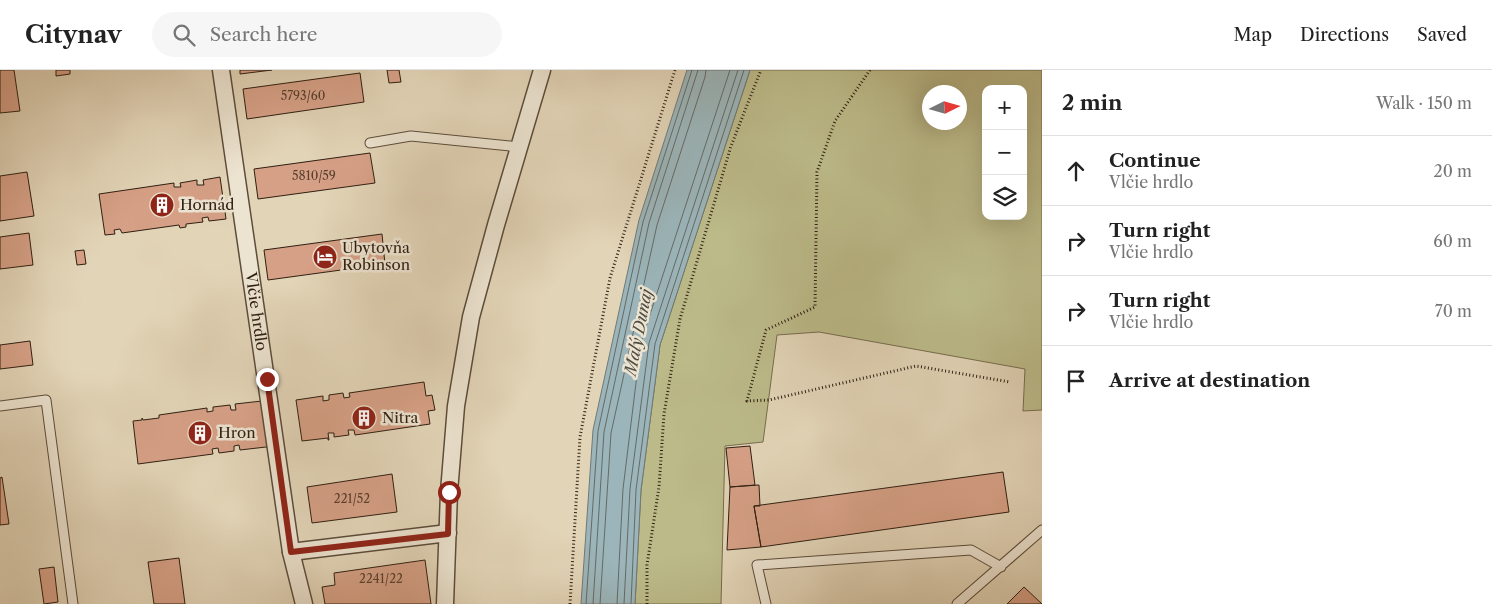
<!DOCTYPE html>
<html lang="en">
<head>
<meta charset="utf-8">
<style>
	:root { --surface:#fff; --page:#f6f6f6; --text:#222; --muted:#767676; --line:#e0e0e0 }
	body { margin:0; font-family:"Libre Caslon Text",serif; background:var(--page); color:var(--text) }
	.controls { position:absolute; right:15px; top:15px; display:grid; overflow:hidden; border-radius:10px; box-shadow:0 5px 20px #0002 }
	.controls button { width:45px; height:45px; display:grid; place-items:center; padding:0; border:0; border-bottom:1px solid var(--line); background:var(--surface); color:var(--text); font:25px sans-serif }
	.compass { position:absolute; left:922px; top:15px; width:45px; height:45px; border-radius:50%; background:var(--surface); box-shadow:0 5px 20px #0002; rotate:85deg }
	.stop { position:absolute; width:15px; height:15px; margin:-11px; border:4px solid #8f2418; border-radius:50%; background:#fff }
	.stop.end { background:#8f2418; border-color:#fff; box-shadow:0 1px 5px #0008 }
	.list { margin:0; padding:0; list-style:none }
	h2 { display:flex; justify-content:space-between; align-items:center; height:65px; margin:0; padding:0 20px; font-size:21px }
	h2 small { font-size:16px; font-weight:400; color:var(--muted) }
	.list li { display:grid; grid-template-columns:32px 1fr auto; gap:15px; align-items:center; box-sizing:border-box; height:70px; padding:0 20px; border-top:1px solid var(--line) }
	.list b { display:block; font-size:19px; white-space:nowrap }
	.list p { margin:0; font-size:16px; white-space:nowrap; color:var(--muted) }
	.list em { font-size:16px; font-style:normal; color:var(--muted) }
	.icon { flex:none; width:28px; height:28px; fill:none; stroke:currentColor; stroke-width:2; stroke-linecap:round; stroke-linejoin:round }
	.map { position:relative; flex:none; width:1042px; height:534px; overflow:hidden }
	header { display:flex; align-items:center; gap:30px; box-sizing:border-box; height:70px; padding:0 25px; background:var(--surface); border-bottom:1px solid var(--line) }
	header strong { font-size:24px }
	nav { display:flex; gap:28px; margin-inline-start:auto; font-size:18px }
	.search { width:350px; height:45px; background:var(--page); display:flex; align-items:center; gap:12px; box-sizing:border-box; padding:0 18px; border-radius:28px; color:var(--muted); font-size:19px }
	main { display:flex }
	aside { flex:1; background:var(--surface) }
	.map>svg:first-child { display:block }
</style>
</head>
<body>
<header>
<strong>Citynav</strong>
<div class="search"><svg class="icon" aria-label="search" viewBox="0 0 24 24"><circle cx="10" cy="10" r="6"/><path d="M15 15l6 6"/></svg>Search here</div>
<nav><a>Map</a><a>Directions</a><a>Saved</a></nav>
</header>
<main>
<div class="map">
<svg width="1042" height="534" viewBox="0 0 1042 534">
	<rect width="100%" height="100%" fill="#e2d4b7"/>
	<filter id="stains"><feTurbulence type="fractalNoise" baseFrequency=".004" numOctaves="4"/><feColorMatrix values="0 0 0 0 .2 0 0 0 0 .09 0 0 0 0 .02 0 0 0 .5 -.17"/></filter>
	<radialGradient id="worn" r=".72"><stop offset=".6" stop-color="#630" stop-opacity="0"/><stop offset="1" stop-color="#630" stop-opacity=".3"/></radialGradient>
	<path fill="#bcba89" stroke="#766c4d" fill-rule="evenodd" d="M750,0H1042V340L1023,341L1025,299L819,262L777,265L763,372L725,376L721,534H635L641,420L660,275ZM986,19H1023V146H986ZM929,22H959V52H929Z"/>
	<path fill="#9bb5ba" stroke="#707976" d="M687,0H750L660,275L641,420L635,534H581L593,360L639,150Z"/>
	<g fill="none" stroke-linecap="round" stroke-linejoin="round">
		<path stroke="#656a66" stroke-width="1" d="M586,534L598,361L643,152L692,0
			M593,534L604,362L649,153L698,0
			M600,534L611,363L657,155L705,7L706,0
			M617,534L623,419L641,272L730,0
			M624,534L630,419L649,273L738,0
			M631,534L636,420L655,274L744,0"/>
	</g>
	<path fill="#d6a086" stroke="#2f1f11" d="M0,0H14L20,41L0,43Z
		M56,0H70V4L56,6Z
		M240,0H272L240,4Z
		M387,0H399L401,12L389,13Z
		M360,3L364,32L247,49L243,19Z
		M370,83L375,113L258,129L254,99Z
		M27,102L34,146L0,151V106Z
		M220,107L226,149L209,151L208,147L202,148L203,152L186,154V157L180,158L179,155L122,163L120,159L114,160L115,164L105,165L99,124L174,113V117H181L180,113L197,110V115H204L203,110Z
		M29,163L33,195L0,199V167Z
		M382,164L385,194L268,210L264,180Z
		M84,180L86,194L77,195L75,181Z
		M30,271L33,295L0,299V275Z
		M424,312L426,326L432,325L435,340L428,341L430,354L355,365L354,360H348L349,365L334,367V363H328L329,370H328V368L302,371L296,330L323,326V331L329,330V325L343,323L344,328L350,327L349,323Z
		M262,331L268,378H267L266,377L240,380L239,375L234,376V381L219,383L218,378L212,379L213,384L138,394L133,351L142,350V348L143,350L159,348V345L207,338V342L213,341V337L230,335L231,340H236L235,334Z
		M750,376L755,415L730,417L726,378Z
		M1003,402L1009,442L761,477L754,436Z
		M392,404L397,442L312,453L307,417Z
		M2,407L9,454L0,455V408Z
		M759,415L760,436H754L761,477L727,480L730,417Z
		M179,488L185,534H154L148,492Z
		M425,490L431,534H325L322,517L335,515L334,503Z
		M54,497L58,532L44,534L39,499Z
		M1024,517L1042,534H1007Z"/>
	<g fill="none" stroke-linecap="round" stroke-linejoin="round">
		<defs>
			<path id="lane" d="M370,73L411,66L519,77
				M0,336L46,330L73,534
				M766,534L757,495L971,480L1001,497
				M957,534L1042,460"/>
			<g id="street">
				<path id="s1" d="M221,0L291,482L448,463"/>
				<path d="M291,482L304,534"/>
				<path d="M445,534L449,422L456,336L471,247L496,155L542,0"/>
			</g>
		</defs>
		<use href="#lane" stroke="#5c4c3a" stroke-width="11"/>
		<use href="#street" stroke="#5c4c3a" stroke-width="19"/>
		<path stroke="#2f1f11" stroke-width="3" stroke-dasharray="1 2.5" stroke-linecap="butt" d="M870,0L835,51L817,102L815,237L766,260L747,331L769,330L916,296L1010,312
			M570,534L580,367L610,208L675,0
			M647,534V495L659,417L664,344L680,249L731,76L761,0"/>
		<use href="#lane" stroke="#ece3d0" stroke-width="9"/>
		<use href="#street" stroke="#ece3d0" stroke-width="16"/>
	</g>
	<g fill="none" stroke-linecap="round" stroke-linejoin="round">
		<path stroke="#8f2418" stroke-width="6" d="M267,309L291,482L448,464L449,422"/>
	</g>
	<defs>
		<symbol id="building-disc" viewBox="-11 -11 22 22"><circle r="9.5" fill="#8f2418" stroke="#ece3d0"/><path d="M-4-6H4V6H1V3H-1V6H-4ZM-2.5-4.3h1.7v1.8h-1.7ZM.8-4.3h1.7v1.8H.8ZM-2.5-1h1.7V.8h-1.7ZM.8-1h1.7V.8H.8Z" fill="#fff"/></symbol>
		<symbol id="hotel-disc" viewBox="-11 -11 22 22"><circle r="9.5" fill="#8f2418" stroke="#ece3d0"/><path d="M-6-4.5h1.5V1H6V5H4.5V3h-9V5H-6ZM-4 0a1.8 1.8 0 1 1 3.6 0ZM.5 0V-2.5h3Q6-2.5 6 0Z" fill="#fff"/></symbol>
	</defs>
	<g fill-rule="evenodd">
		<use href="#building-disc" x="148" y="121" width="28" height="28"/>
		<use href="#hotel-disc" x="311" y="173" width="28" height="28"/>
		<use href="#building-disc" x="350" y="334" width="28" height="28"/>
		<use href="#building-disc" x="186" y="349" width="28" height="28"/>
	</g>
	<g text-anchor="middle" stroke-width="5" stroke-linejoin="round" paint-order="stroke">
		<g font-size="12" fill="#593f2e">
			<text x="303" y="30">5793/60</text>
			<text x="314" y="110">5810/59</text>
			<text x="352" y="433">221/52</text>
			<text x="381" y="513">2241/22</text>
		</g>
		<g font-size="15" fill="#2f1f11" stroke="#ece3d0" text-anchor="start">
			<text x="180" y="140">Hornád</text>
			<text x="342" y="183">Ubytovňa<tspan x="342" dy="17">Robinson</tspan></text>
			<text x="382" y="353">Nitra</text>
			<text x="218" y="368">Hron</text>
		</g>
		<g font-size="15" fill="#2f1f11" stroke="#ece3d0">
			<text dy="5" stroke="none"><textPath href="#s1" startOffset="244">Vlčie hrdlo</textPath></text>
		</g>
		<g font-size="16" font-style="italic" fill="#4f4c44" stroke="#ece3d0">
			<text transform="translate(638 262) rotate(-79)" y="6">Malý Dunaj</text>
		</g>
	</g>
	<rect width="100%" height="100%" filter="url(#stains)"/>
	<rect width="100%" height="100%" fill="url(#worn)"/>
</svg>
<div class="controls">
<button>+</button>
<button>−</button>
<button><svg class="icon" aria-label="layers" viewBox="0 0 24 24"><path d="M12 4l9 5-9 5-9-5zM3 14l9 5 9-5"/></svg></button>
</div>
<svg class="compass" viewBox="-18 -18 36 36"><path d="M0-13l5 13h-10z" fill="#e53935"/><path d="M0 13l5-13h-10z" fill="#767676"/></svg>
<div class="stop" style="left:449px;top:422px"></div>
<div class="stop end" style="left:267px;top:309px"></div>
</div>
<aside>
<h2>2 min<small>Walk · 150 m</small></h2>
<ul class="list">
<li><svg class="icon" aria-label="ahead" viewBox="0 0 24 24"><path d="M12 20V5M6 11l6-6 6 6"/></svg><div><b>Continue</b><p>Vlčie hrdlo</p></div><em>20 m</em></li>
<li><svg class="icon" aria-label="right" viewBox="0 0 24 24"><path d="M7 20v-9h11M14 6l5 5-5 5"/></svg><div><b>Turn right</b><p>Vlčie hrdlo</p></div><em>60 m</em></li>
<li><svg class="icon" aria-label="right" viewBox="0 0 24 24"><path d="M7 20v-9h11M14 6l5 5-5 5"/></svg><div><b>Turn right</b><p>Vlčie hrdlo</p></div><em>70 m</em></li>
<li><svg class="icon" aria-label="arrive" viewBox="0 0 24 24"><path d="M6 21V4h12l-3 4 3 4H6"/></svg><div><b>Arrive at destination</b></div></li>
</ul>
</aside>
</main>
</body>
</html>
